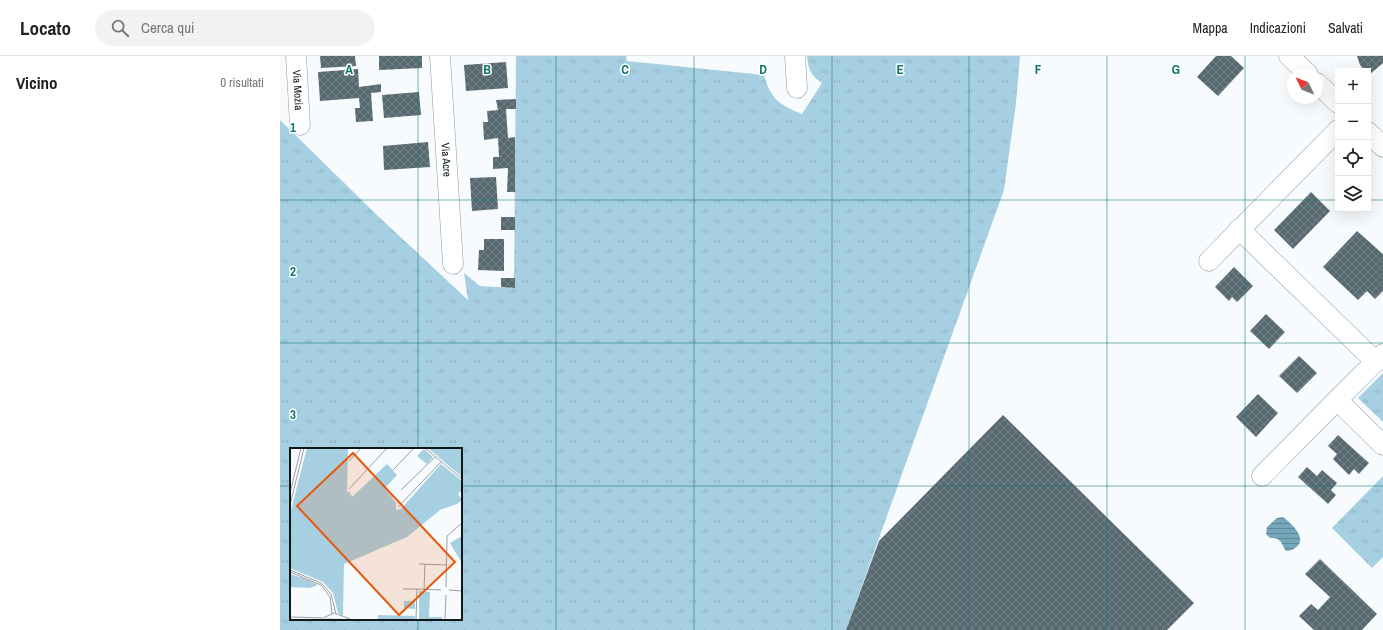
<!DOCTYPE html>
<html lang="it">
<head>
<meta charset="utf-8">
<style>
	:root { --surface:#fff; --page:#f2f2f2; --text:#222; --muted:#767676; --line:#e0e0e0 }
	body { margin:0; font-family:"Archivo Narrow",sans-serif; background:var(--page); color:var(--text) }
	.controls { position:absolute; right:12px; top:12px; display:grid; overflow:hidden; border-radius:0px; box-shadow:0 4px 16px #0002 }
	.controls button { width:36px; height:36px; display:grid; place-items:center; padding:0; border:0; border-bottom:1px solid var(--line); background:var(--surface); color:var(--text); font:20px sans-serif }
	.compass { position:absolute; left:1007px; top:12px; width:36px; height:36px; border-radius:50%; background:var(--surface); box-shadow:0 4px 16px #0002; rotate:313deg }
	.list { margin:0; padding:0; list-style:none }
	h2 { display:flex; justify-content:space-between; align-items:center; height:52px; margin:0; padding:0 16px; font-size:17px }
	h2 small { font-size:13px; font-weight:400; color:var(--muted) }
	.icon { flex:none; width:22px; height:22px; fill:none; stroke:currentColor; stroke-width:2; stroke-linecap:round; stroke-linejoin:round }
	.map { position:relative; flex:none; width:1103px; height:574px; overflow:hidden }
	header { display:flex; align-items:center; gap:24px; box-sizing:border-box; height:56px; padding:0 20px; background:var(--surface); border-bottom:1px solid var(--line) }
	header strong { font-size:19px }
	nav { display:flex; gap:22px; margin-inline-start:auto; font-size:14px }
	.search { width:280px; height:36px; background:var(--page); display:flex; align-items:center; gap:10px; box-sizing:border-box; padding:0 14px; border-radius:22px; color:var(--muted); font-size:15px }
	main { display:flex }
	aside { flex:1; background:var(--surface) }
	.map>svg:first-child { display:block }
</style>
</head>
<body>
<header>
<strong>Locato</strong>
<div class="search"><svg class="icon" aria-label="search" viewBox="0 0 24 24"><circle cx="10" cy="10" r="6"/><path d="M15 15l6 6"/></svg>Cerca qui</div>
<nav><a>Mappa</a><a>Indicazioni</a><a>Salvati</a></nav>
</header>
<main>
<aside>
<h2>Vicino<small>0 risultati</small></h2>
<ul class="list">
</ul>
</aside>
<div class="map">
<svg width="1103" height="574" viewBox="0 0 1103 574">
	<defs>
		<pattern id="grass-tufts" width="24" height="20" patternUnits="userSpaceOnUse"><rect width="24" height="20" fill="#a6d0e1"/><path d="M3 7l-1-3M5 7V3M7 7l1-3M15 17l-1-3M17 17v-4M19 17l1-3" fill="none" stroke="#8eb2c0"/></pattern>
		<pattern id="water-rules" width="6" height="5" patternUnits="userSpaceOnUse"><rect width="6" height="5" fill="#75a7bb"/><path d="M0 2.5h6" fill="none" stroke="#5f8797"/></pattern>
		<pattern id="building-cross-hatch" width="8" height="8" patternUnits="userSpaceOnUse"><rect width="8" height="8" fill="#586a71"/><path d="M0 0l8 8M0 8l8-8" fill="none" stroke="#748287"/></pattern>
	</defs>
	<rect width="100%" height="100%" fill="#f7fbfd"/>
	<path fill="url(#grass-tufts)" fill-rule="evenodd" d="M236,0H346L347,5L484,19C491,43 499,49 522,58L542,27C531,20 528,13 527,0H740L736,47L724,134L566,574H0V64L99,161L188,244L184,217L200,230L234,232ZM11,393H181V563H11Z
		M1103,317V366L1078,342Z
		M1103,420V501L1092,512L1052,472Z"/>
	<path fill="url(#water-rules)" d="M1003,461C1011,467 1029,483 1015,492C1012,494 1010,495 1006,495C1001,487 1001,481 990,482L986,478L987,471L997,462Z"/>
	<path fill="url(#building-cross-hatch)" d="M40,0H75L76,10L41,12Z
		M99,0H142V12L99,14Z
		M936,0H951L964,12L938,40L917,21Z
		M1077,0H1103V7L1089,19L1088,15H1085L1080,9Z
		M226,6L228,32L186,35L184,9Z
		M78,13L79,31L101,28V36L91,37L93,65L76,66L75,52H80L79,42L40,45L38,16Z
		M139,36L141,59L104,62L102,39Z
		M236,43V53H226L228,82L235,81V136H227L228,112L213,113V101H219L218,82L204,84L203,66H208L207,55L218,54L216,44Z
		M148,86L150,111L104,114L103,90Z
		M216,121L218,153L192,155L190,122Z
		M1031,136L1050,155L1013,193L994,174Z
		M221,161H235V174H221Z
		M1077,175L1103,198V235L1095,243L1087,235L1078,244L1043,211Z
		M204,183H224V215L198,214L199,194H204Z
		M954,211L973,230L957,246L952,241L949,245L935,231Z
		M221,222H235V232L221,231Z
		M986,258L1005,276L989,293L970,275Z
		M1019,300L1037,317L1017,337L999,320Z
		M978,338L998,357L976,381L956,361Z
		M723,359L914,547L887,574H566L599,485Z
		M1058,379L1089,407L1079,418L1074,413L1069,419L1053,403L1057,398L1048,390Z
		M1027,411L1037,420L1042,414L1057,427L1051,434L1056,439L1048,448L1018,421Z
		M1040,503L1097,558L1082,574H1034L1019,560L1031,548L1038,554L1050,541L1025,518Z"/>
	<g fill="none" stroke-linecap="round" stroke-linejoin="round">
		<defs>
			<g id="minor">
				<path id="s1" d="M16,0L20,69"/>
				<path id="s2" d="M160,0L173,208"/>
				<path d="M515,0L517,32"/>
				<path d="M1009,0L1028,18"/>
				<path d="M1037,27L1058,47"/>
				<path d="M1088,76L1103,91"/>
				<path d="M959,173L1096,306"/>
				<path d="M929,205L1058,74"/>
				<path d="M1057,344L1103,298"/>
				<path d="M982,420L1057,344L1103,389"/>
			</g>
		</defs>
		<use href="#minor" stroke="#899ca4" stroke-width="21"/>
		<use href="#minor" stroke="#fff" stroke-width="20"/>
	</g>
	<path fill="none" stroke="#0f766e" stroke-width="1" stroke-opacity="0.55" d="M138,0V393M276,0V574M414,0V574M552,0V574M689,0V574M827,0V574M965,0V574M0,144H1058M1088,144H1103M0,287H1103M0,430H11M181,430H1103M138,563V574"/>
	<g text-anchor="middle" stroke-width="3" stroke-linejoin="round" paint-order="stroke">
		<g font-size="11" fill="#10171a" stroke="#fff">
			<text dy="4" stroke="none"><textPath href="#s1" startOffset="34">Via Mozia</textPath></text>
			<text dy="4" stroke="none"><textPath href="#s2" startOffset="104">Via Acre</textPath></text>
		</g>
	</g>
	<g transform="translate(10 392)">
		<rect width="172" height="172" fill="#f7fbfd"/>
		<path d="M17,0H58L57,45L59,43L62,49L97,16L107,27L95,40L106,55V62L111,61L151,16L172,33V42L168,46L172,52L167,56L150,62L117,89L54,116L53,168L48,165L43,145L33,134L0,120V66ZM138,0H172V29ZM134,1L143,9L137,16L127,8ZM172,88V115L160,95ZM0,126L16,131L28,137L20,140L0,139ZM129,143L140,144L139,169H152V172H129ZM114,153H125V161L114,160ZM88,167L125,168V172H97L88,171Z" fill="#a6d0e1"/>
		<path fill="none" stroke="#9ba0a2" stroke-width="1" d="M135,0L172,31M59,13L71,0M103,22L124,0M59,41L97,0M111,42L145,9M0,45L11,0M0,57L14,0M108,59L151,14M129,116L157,117M0,122L31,135L41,146L46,166M0,124L31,137L40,149L42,166M156,139L157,88L172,75M113,141H127L126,172M127,141L151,142M134,142L135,116M159,142L172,143M0,169L33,170L44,165L60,171M35,171L76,172M155,172L156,147"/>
		<path fill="#e8590c" fill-opacity="0.15" stroke="#e8590c" stroke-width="2" d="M63,5L165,114L109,167L7,58Z"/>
		<rect width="172" height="172" fill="none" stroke="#10171a" stroke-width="2"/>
	</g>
	<g font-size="13" text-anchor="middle" font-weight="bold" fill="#0f766e" stroke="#fff" stroke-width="3" stroke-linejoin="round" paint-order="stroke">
		<text x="69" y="18">A</text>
		<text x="207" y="18">B</text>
		<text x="345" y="18">C</text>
		<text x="483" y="18">D</text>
		<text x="620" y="18">E</text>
		<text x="758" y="18">F</text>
		<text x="896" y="18">G</text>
		<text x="13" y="76">1</text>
		<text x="13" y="220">2</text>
		<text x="13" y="363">3</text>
	</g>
</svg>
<div class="controls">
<button>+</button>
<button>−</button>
<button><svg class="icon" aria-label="locate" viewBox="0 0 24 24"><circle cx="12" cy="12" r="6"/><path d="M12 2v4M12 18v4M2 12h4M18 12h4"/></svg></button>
<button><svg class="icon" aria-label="layers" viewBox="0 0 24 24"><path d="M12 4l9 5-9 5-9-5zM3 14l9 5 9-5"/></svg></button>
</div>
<svg class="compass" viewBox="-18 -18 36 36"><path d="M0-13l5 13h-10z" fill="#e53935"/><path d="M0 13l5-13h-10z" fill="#767676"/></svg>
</div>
</main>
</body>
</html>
